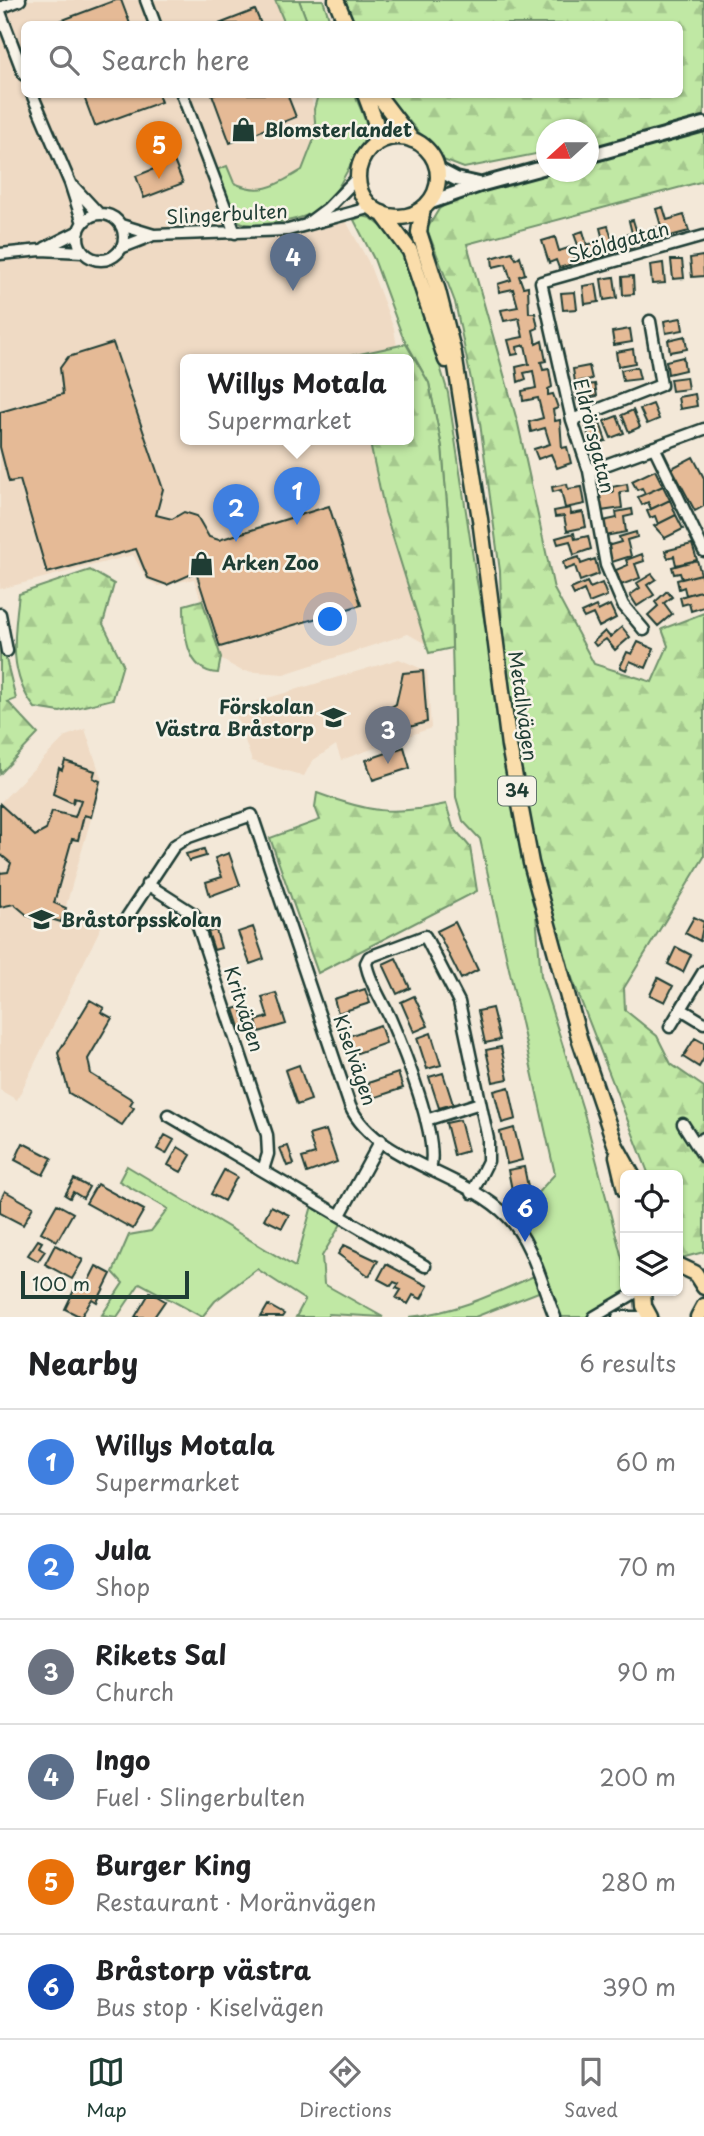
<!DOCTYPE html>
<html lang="en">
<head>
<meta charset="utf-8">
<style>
	:root { --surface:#fff; --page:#f2f2f2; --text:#202124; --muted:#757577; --line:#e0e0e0; --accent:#1f3d34 }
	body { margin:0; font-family:"Playpen Sans",sans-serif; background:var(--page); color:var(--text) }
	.controls { position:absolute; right:21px; bottom:21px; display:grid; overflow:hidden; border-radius:10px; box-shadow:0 2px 5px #0004 }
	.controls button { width:63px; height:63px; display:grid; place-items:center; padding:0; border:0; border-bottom:2px solid var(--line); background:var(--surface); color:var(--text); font:35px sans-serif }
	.compass { position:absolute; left:536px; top:119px; width:63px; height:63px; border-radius:50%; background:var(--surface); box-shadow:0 2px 5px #0004; rotate:249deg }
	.scale { position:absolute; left:21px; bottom:18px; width:168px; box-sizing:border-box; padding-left:7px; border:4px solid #1f3d34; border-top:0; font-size:19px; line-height:24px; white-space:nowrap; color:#1f3d34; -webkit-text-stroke:5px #f7f3e8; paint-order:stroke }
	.you { position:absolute; left:331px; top:620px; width:24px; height:24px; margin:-18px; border:5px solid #fff; border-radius:50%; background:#1a73e8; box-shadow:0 0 0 10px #1a73e833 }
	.badge { display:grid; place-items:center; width:46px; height:46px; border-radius:50%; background:var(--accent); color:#fff; font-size:23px; font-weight:700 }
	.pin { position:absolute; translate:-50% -58px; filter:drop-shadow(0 2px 4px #0008) }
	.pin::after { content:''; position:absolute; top:37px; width:24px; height:21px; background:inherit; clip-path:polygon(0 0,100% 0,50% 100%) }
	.popup { position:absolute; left:180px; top:354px; width:234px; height:91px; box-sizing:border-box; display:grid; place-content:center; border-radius:10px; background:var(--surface); filter:drop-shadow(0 2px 5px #0005); font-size:23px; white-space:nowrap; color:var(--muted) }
	.popup b { font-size:26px; color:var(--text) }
	.popup::after { content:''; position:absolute; left:50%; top:100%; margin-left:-14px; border:14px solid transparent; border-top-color:var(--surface) }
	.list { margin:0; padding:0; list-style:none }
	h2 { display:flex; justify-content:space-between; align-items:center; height:91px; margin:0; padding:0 28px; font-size:30px }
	h2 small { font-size:23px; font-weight:400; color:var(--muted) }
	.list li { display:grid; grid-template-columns:46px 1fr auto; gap:21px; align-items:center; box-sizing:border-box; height:105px; padding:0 28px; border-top:2px solid var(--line) }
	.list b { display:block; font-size:26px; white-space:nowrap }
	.list p { margin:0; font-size:23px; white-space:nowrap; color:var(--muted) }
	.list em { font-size:23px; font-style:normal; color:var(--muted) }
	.icon { flex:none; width:38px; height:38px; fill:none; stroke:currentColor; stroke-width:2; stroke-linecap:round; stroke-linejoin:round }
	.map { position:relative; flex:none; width:704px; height:1317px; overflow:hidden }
	.search { position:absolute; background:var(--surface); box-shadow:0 2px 5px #0004; left:21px; right:21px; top:21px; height:77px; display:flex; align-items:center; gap:18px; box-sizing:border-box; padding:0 24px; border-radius:10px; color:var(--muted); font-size:26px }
	.sheet { height:721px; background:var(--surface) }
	nav { display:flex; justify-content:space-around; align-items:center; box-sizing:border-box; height:98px; border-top:2px solid var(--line); background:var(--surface); font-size:19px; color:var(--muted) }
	nav a { display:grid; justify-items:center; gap:4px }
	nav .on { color:var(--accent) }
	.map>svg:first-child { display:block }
</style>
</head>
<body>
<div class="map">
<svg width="704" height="1317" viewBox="0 0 704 1317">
	<defs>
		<pattern id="forest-firs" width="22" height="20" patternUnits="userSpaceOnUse" patternTransform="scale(1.75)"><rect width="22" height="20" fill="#c0e8a4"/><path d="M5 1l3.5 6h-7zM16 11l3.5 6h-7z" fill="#a5c88e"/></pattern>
	</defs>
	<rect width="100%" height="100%" fill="#f3e8d8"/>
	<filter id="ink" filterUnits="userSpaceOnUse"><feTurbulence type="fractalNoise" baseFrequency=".0143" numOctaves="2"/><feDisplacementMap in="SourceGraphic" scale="14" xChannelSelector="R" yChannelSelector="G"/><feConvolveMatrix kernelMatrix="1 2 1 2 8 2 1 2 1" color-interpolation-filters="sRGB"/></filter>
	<g filter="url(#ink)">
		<path fill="#efdac4" d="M0,0H275L285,24H24V94L310,95L346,221L368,261L394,329L399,359H185V439H409V420L440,652L408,634L284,674L242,671L220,659L194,579L159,586L147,580L133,555L0,589Z
			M399,659L427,671L431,728L341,760L336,745L312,761L304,776L252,761L234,708Z
			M85,729L102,780L64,913L102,925L17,1100L0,1090V803L66,736Z"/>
		<path fill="#c0e8a4" stroke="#70926c" stroke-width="2" d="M299,0H323L331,24H308Z
			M318,95H355C358,105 367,119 367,130C366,140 361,146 356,154C333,198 327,218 272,223C262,224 250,227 240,222C227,216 221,183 216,170L227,166L234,183C263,196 276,185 302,170L316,134L314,109Z
			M362,216L371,218L391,234L407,256L448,393L475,571L533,878L541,976L584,1113L623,1262L626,1292L586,1317H554L541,1291L475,1317H409C455,1313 494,1294 536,1275L512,1221L555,1174L480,839L463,821L456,797L449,527L442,447L429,383L402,335L374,259L354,220Z
			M127,1166L295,1267L313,1202L344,1219L322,1256L324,1284L383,1317L329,1314L327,1317H296L305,1300L257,1269L215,1301L202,1317L140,1283L117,1317L102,1315L123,1283L113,1272L129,1235L151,1231L168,1209L119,1181Z"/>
		<path fill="url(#forest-firs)" stroke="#70926c" stroke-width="2" d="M275,0H299L308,24H285Z
			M345,0H704V181L467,244L518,424L554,589L594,664L652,682L668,646L662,629L704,613V857L624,988L625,1010L657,1036L671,1064L704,1087V1133L695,1141L704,1162V1252L681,1258L678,1249V1175H649L533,878L506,749L500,571L480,423L455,302L427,229L439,209L451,201L550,172H588L589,158L635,141L589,147L588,130H546V152L464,168L443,160L386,95L680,94V24H354Z
			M406,344L429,383L442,447L449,527L452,648L429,653L385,512L369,439H409V359H337Z
			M90,570L114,584L103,624L123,664L113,699L60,712L35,708C8,675 14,634 19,594Z
			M202,600L221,657L218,673C185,672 184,631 184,605Z
			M0,635L16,699L8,702L38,734L0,774Z
			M317,793C369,812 392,816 446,804L453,827L470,847L477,891L318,973L270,838L320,820L315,807Z"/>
		<path fill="#e5ba96" stroke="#1f3d34" stroke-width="2" d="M116,0H121L130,24H52Z
			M255,10L261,24H219Z
			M83,94H158L161,102L95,126Z
			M212,94H287L296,117L230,143Z
			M174,161L183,183L144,198L136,176Z
			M663,207L667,220L684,215L689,231L663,238L661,230L656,231L658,240L640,245L638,237L630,239L633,247L608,254L607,249L604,250L605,256L579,264L577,257L574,258L576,263L559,268L556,260L549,263L542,241L555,237L559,251L578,245L574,234L583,231L587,245L603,240L600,228L608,226L612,239L632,233L629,221L633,220L637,233L661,226L656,209Z
			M512,252L516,259L520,256L525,274L519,276L523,287L528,286L529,313H535L538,328L533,330L536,344L542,341L546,361L541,362L543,370L549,369L552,387L548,389V395L553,394L558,408L553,410L555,421L560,420L562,448L567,447L571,463L557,468L551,454L538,459L534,449L550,444L545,428L531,432L529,422L543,418L538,398L523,401L522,391L536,388L533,371L524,373L526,379L518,382L516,367L529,364L525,345L517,347L518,354L512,355L508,340L523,337L519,318L504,321L501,310L518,307L513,289L499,292L498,284L511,280L506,264L493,267L492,258Z
			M703,256L704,276L692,277L690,258Z
			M671,260H682L684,278L673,279Z
			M663,263L665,283L652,284L650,265Z
			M633,276L634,294L623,295L622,277Z
			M614,277L617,298L604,300L601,279Z
			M596,284L599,302L585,304L583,286Z
			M575,292L577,309L563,310L561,293Z
			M681,318L683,330L666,333L664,321Z
			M630,329L632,342L614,345L612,332Z
			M685,336L687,349L670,352L668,340Z
			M113,343L163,489L156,515L172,519L184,512L197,516L209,537L219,540L329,506L361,605L220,647L196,572L167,585L148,578L136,549L47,573L20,480L9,482L0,447V412L63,394L60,368L68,357Z
			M633,349L635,363L618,366L616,352Z
			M683,357L685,370L668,374L666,361Z
			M589,366L592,379L575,382L573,369Z
			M637,367L640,379L623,381L621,370Z
			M686,377L688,389L672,391L670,379Z
			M595,384L597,396L577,400L575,387Z
			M695,394L697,406L680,409L678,397Z
			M653,404L659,419L647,424L640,409Z
			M633,410L640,427L629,432L622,415Z
			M617,416L624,433L611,438L604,421Z
			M600,423L606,441L592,446L586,428Z
			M693,457L704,478V506L695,511L672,468Z
			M655,470L663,486L645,494L642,488L637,490L632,481Z
			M567,484L568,489L582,487L585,504L565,508L561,490L553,492L552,487Z
			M627,484L628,491L620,492L622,508L601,511L598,494L613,492L612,487Z
			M663,486L670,500L651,509L648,502L642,505L638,497Z
			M670,500L676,515L658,524L655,516L650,518L647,511Z
			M570,508L571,514L583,512L586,527L567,531L564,516L555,517L554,511Z
			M632,509L633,515L624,517L626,532L605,536L603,521L617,518L616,512Z
			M676,515L683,529L665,538L654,526Z
			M636,532L637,537L627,540L631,556L612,562L607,546L621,542L619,537Z
			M574,533L575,539L588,536L591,549L574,555L570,541L558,544L556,538Z
			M692,544L697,560L676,565L674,556L668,558L665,551Z
			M642,554L644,561L635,564L640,578L621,585L616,570L628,565L626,560Z
			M579,557L581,564L595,559L599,574L580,581L575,566L565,570L563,562Z
			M697,560L701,574L682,579L680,573L674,574L672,567Z
			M652,574L656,579L647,585L654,595L637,606L630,595L640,588L637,583Z
			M701,574L704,590L686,595L684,587L679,589L677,580Z
			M587,582L590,588L602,583L607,596L589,603L584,590L574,595L571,589Z
			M704,590V607L691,611L689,603L682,605L680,597Z
			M667,591L672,597L664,603L672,614L658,626L648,615L658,606L655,602Z
			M610,605L616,618L599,627L593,614L584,618L581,613L596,606L598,611Z
			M622,627L630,637L615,650L606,639L596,646L593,642L605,631L610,637Z
			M638,642L654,649L646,668L630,661L626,670L620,667L627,652L632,654Z
			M423,671L427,722L375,737L370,719L396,704L403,673Z
			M404,747L410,768L373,780L366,760Z
			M65,761L95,771L93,778L100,781L91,817L84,815L78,840L72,839L54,903L66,908L61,922L44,917L42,923L27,915L14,904L0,907V873L8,872L11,863L0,854V804L35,836L46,830L52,811L75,817L81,800L74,798L73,803L53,794L59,768L62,770Z
			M204,849L206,856L189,861L186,854Z
			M229,853L240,885L210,896L206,882L222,877L215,858Z
			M694,917L704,922L700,941L685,933Z
			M455,922L478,970L461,979L437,931Z
			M253,927L264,959L250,964L238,932Z
			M216,930L221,948L214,950L208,932Z
			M676,947L691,955L683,972L668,964Z
			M396,958L410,988L397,994L383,964Z
			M658,978L673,986L665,1002L650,995Z
			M365,989L370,1003L338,1013L334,999Z
			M276,993L286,1024L259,1032L256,1021L268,1017L262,997Z
			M414,996L428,1026L414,1032L401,1002Z
			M90,1000L104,1008L101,1012L112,1018L88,1059L91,1074L133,1100L130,1105L134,1108L122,1125L69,1093L58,1053Z
			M241,1007L246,1026L240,1027L234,1009Z
			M492,1008L500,1040L485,1043L478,1011Z
			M380,1025L386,1043L352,1055L346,1037Z
			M431,1033L441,1065L427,1069L417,1038Z
			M695,1038L704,1043V1058L699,1067L683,1057Z
			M501,1047L508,1079L493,1082L486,1050Z
			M299,1065L311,1100L297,1105L285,1070Z
			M398,1073L403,1088L373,1098L368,1083Z
			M443,1073L453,1104L439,1108L429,1077Z
			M509,1087L516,1119L502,1123L494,1091Z
			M460,1120L468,1151L454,1155L446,1123Z
			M514,1128L522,1160L507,1164L500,1132Z
			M326,1130L337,1162L307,1173L302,1158L315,1154L309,1135Z
			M165,1135L174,1140L166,1154L157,1149Z
			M23,1143L52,1158L43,1175L15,1160Z
			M288,1146L294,1164L287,1166L280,1148Z
			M178,1147L191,1155L181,1172L168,1165Z
			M524,1167L528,1187L512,1190L508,1170Z
			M224,1170L237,1177L224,1201L211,1194Z
			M74,1179L89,1187L83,1198L73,1192L70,1198L65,1195Z
			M97,1184L144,1210L133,1229L86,1203Z
			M5,1191L33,1207L23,1225L0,1213V1201Z
			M57,1204L73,1213L57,1241L41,1232Z
			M271,1206L289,1215L282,1228L264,1219Z
			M38,1240L42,1242L39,1247L45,1251L38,1261L28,1255Z
			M55,1245L83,1260L72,1279L45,1264Z
			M344,1245L378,1261L369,1276L338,1254Z
			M386,1264L428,1286L421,1299L413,1295L408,1304L396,1298L401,1290L396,1288L399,1284L394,1282L391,1286L378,1279Z
			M96,1266L111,1274L97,1302L92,1299L81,1317L65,1309L76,1286L84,1290Z
			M150,1292L165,1301L154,1317H135Z
			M268,1305L284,1314L282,1317H261Z"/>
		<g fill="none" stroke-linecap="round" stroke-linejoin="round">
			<defs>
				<path id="minor" d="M146,0L155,24
					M0,8L20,0
					M0,12L24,75
					M32,94L70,183L83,223
					M182,94L235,233
					M73,186L99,214
					M78 237a23 23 0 1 1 46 0a23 23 0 1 1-46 0Z
					M308,223L328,208L359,176
					M121,225L154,235L288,230L372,207
					M123,247L151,236
					M45,248L79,231
					M0,254L41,250L83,252
					M572,420L661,385L650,321
					M654,447L704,551
					M589,471L704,429
					M0,614L7,651
					M644,630L623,605L606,565L589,471L572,420L541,282L704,236
					M147,884L194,914L267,1135L268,1154L263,1170
					M127,917L174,846L186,838L252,815L350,1106C376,1162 465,1173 507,1216C532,1241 542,1285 555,1317
					M681,1009L704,1023
					M670,1027L704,971
					M168,1115L425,1266
					M426,1120L480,1103
					M683,1124L704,1157
					M695,1143L704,1138
					M430,1169C440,1139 403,1048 390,1018C382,1001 369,981 366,963L369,957L425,936L459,1002L488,1139V1161L472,1193
					M340,1215L381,1140
					M594,1317L638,1291
					M618,1317H644"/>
				<path id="tertiary" d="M588,156L704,124
					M437,169L456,179L479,184
					M428,203L483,184L546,167"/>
				<path id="primary" d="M336,0L346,24
					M365,94L375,121V145
					M377,94L412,140
					M358 177a40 40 0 1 1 80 0a40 40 0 1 1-80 0Z
					M423,208L419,232L438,291L454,354L480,519L509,746L531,863L580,1041L615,1144L632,1175
					M382,213L410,251L446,360
					M617,1156L625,1190
					M678,1265L695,1273L704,1287
					M643,1291L644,1306L650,1317
					M698,1317L704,1306"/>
			</defs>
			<use href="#minor" stroke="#1f3d34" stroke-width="15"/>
			<use href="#tertiary" stroke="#1f3d34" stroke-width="18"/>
			<use href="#primary" stroke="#1f3d34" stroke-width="19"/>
			<use href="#minor" stroke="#f7f3e8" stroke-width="10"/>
			<use href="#tertiary" stroke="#f7f3e8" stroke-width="12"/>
			<use href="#primary" stroke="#faddab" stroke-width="14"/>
		</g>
	</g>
	<defs>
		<symbol id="shop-bare" viewBox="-9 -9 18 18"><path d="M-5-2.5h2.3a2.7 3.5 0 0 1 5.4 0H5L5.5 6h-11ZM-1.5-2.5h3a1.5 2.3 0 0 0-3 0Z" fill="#1f3d34" stroke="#f7f3e8" stroke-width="2.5" paint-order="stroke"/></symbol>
		<symbol id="school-bare" viewBox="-9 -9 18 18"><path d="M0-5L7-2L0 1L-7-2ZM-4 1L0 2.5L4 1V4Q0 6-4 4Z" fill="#1f3d34" stroke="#f7f3e8" stroke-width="2.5" paint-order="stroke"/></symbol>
	</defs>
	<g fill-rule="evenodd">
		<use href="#shop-bare" x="226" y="112" width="35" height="35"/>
		<use href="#shop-bare" x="184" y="546" width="35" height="35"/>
		<use href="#school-bare" x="316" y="700" width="35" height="35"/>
		<use href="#school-bare" x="24" y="902" width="35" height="35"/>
	</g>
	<g text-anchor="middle" stroke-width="5" stroke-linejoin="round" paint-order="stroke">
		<rect fill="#f7f3e8" stroke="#60746a" stroke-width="2" x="498" y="776.5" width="38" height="29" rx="5"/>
		<g font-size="18" font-weight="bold" fill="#1f3d34">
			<text x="517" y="797">34</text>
		</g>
		<g font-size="19" font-weight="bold" fill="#1f3d34" stroke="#f7f3e8" text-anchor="start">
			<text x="264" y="137">Blomsterlandet</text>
			<text x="222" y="570">Arken Zoo</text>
			<text x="314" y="714" text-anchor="end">Förskolan<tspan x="314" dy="22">Västra Bråstorp</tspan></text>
			<text x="61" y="927">Bråstorpsskolan</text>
		</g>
		<g font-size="19" fill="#1f3d34" stroke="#f7f3e8">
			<text transform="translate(227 214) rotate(-3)" y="7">Slingerbulten</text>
			<text transform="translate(618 242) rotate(-16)" y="7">Sköldgatan</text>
			<text transform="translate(594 436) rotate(76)" y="7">Eldrörsgatan</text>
			<text transform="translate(523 706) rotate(82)" y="7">Metallvägen</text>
			<text transform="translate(244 1009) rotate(72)" y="7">Kritvägen</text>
			<text transform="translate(355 1060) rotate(71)" y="7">Kiselvägen</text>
		</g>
	</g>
</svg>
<div class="controls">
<button><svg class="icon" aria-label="locate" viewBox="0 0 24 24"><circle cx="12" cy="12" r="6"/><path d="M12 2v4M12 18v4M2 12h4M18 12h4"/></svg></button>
<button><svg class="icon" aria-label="layers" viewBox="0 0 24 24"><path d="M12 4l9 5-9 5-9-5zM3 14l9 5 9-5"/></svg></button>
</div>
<svg class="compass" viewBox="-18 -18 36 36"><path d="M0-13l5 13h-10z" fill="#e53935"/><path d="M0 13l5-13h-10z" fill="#757577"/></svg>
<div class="scale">100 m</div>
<div class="you"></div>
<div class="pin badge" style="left:297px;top:525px;background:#3f7fe0">1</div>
<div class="popup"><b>Willys Motala</b>Supermarket</div>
<div class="pin badge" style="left:236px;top:542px;background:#3f7fe0">2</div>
<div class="pin badge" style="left:388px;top:764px;background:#6b7280">3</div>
<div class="pin badge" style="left:293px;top:291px;background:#5c6f8a">4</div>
<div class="pin badge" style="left:159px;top:179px;background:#e8710a">5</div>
<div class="pin badge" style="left:525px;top:1242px;background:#1a4fb4">6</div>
<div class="search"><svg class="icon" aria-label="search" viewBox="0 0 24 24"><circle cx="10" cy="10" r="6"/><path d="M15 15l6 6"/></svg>Search here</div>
</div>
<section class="sheet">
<h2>Nearby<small>6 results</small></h2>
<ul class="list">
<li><span class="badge" style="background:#3f7fe0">1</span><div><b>Willys Motala</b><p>Supermarket</p></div><em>60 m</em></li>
<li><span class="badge" style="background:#3f7fe0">2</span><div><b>Jula</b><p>Shop</p></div><em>70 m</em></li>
<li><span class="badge" style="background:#6b7280">3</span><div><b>Rikets Sal</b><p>Church</p></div><em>90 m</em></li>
<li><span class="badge" style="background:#5c6f8a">4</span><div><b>Ingo</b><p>Fuel · Slingerbulten</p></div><em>200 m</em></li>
<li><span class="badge" style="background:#e8710a">5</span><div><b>Burger King</b><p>Restaurant · Moränvägen</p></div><em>280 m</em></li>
<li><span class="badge" style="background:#1a4fb4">6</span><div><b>Bråstorp västra</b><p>Bus stop · Kiselvägen</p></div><em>390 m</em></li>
</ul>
</section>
<nav>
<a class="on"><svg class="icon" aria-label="map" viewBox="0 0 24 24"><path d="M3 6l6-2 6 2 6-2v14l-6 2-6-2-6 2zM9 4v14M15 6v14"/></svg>Map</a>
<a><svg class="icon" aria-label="directions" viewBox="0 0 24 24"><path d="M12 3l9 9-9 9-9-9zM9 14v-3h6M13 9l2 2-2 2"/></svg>Directions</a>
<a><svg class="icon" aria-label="saved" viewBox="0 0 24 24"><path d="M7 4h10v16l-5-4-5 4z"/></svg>Saved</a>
</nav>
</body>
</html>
